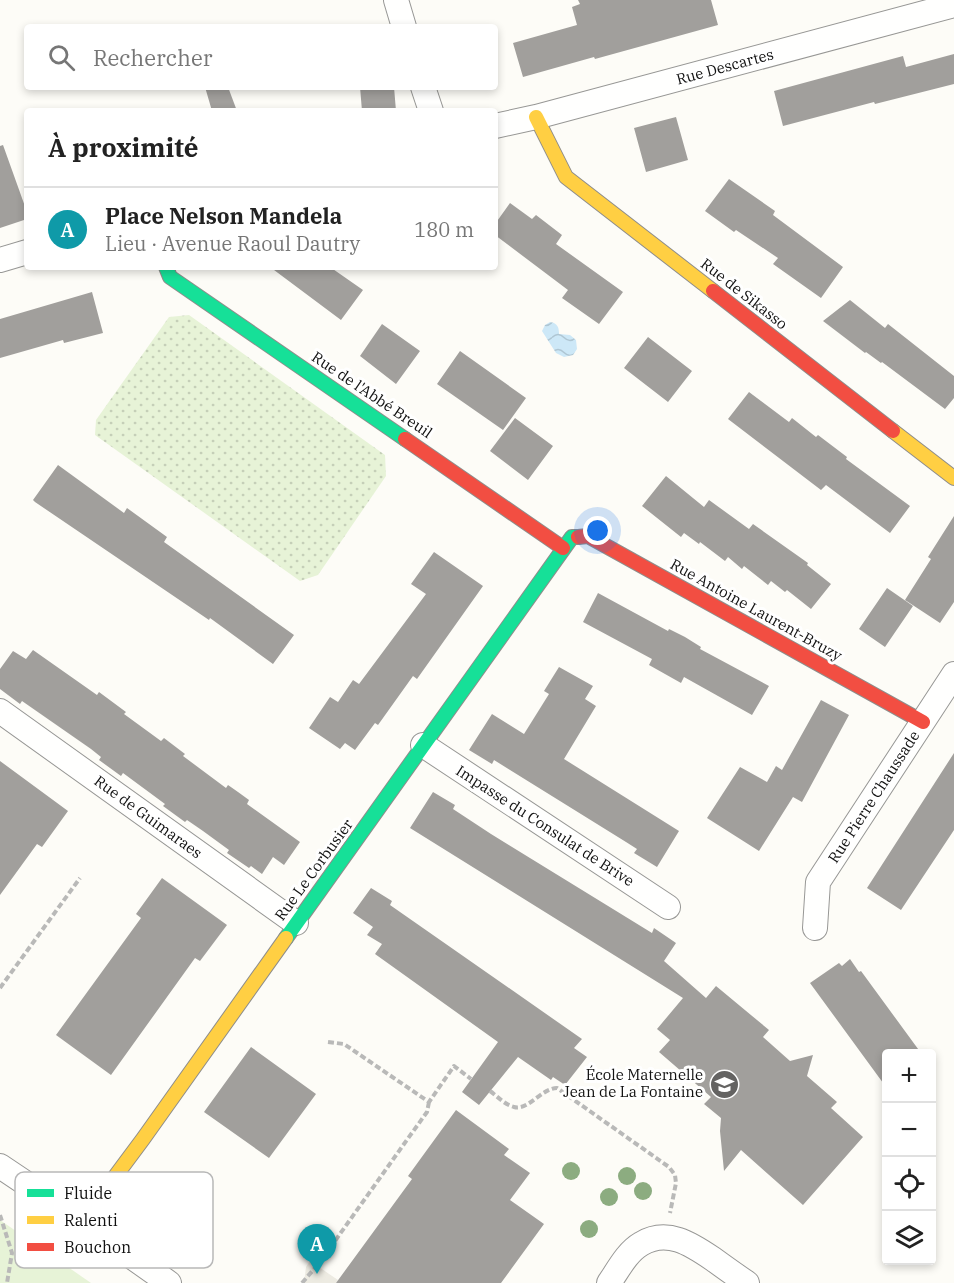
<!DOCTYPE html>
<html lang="fr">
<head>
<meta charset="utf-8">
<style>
	:root { --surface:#fff; --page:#f6f6f6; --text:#222; --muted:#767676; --line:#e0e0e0; --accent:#b45309 }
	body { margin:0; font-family:"IBM Plex Serif",serif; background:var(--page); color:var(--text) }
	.controls { position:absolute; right:18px; bottom:18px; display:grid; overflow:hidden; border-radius:6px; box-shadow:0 3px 9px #0003 }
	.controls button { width:54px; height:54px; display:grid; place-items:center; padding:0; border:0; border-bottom:2px solid var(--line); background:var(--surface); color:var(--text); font:30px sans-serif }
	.you { position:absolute; left:598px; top:531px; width:21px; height:21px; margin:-15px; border:4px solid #fff; border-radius:50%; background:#1a73e8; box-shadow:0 0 0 9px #1a73e833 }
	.badge { display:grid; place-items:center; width:39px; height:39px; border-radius:50%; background:var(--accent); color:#fff; font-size:20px; font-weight:700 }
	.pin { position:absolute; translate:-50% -50px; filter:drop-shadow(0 2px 3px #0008) }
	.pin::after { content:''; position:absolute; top:32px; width:21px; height:18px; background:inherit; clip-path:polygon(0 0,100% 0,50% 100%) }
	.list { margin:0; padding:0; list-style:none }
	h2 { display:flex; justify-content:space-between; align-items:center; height:78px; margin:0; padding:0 24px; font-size:26px }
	h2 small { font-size:20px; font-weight:400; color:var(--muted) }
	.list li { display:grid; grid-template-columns:39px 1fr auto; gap:18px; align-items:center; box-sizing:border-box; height:84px; padding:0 24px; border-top:2px solid var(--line) }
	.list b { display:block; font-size:22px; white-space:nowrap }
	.list p { margin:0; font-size:20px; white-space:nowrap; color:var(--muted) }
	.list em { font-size:20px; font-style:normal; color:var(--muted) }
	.icon { flex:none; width:33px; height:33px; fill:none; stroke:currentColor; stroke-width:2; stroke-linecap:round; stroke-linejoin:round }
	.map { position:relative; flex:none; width:954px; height:1283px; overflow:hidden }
	.search { position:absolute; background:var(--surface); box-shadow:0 3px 9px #0003; left:24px; top:24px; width:474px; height:66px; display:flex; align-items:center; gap:15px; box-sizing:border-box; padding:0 21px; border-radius:6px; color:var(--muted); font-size:22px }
	.panel { position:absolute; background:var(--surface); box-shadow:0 3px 9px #0003; left:24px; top:108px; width:474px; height:162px; border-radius:6px }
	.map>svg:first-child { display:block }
</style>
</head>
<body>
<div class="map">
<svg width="954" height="1283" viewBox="0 0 954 1283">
	<defs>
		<pattern id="grass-dots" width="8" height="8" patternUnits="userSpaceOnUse" patternTransform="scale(1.5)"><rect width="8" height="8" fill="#e7f3d7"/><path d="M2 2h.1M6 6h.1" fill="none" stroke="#c5cfb8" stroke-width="1.8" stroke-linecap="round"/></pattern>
		<pattern id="water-waves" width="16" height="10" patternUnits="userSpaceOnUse" patternTransform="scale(1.5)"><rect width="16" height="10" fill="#cde8f7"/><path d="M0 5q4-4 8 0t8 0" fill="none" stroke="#afc6d3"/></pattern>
	</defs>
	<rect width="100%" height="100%" fill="#fdfcf7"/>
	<path fill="url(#grass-dots)" d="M189,315L385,455L386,476L318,575L300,581L95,435L96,420L169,317Z"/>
	<path fill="#e7f3d7" d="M0,1220L91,1283H0Z"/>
	<path fill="#edebe2" d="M310,1261L338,1280L336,1283H304L306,1267Z"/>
	<path fill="url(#water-waves)" d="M550,322C558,323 559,328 559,334L570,335L576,340L577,349L573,355L564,357L556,353L542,331L545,325Z"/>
	<path fill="#a19f9c" d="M578,0H711L718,25L595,59L594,57L523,77L513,43L577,25L572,7L580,4Z
		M954,54V84L875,104L874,102L783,126L774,91L903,56L906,67Z
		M205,87H228L237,111H212Z
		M360,87H394L396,111H362Z
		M676,117L688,160L646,172L634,128Z
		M3,145L27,212V219L0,228V146Z
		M729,179L775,211L773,215L843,267L821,298L773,264L778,258L736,230L734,232L705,211Z
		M510,203L532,219L536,215L562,235L556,244L623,292L599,324L562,298L568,290L495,235V224Z
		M270,267H330L363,290L341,320Z
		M92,292L103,333L64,343L63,340L0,358V319Z
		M850,300L885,328L888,324L954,376V398L945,409L882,362L881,363L866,352L865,353L823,321Z
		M382,324L420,351L396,384L360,356Z
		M648,337L692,371L668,402L624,368Z
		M460,351L526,398L503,430L437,384Z
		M749,392L789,422L792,418L816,437L818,435L847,457L846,459L910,506L890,533L826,485L821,490L728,419Z
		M515,418L553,446L528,480L490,451Z
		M58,465L124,513L127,508L167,537L164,542L294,635L273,664L210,618L209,620L35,502L33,500Z
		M666,476L704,507L709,500L749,529L753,524L808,563L807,565L831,584L811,609L787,590L785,592L771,581L768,585L744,566L742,569L728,557L725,561L700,542L699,544L684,533L681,537L642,506Z
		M954,516V602L940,623L905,600L931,559L928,557Z
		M434,552L483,586L417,679L413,676L378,725L375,723L355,750L345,743L340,749L309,728L330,697L338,702L353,680L359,684L426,594L411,584Z
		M887,588L913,606L885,647L859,629Z
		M598,593L668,631L669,629L685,637L701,647L700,649L769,686L752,715L684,677L681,683L649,665L652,659L583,622Z
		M33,650L97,695L99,692L126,712L124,714L161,741L164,738L185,754L183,756L226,788L228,785L238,792L249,800L247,804L300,842L284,865L273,857L262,874L251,866L249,868L227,853L229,850L203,831L187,820L185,822L163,806L165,804L123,773L121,776L99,760L101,757L91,749L22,701L20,704L0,689V669L13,651L26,659Z
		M559,667L593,686L585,699L596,706L564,759L679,831L657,867L634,853L637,849L626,842L494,760L492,764L469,750L492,714L524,734L549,694L544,691Z
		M821,700L849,715L802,802L793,797L759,851L707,818L740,767L767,782L776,766L782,770Z
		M954,753V830L901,910L867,888Z
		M0,761L68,811L42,847L37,844L0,895Z
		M433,792L455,805L453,809L491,834L652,933L654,928L676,943L664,961L706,998L716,986L769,1030L763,1037L790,1061L813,1055L807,1076L837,1102L831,1108L863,1137L803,1205L741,1150L724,1171L720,1131L721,1118L704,1104L711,1097L659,1052L670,1040L657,1029L683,998L410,828Z
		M162,878L227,925L200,961L195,958L111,1075L56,1035L141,918L136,914Z
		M371,888L392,901L390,905L582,1039L574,1048L587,1057L565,1085L553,1077L551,1080L518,1057L479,1105L462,1092L498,1042L375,954L382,944L367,935L373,927L353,913Z
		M850,959L859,972L861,971L921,1053H886V1087L810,983L839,963L842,966Z
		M251,1047L316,1094L269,1158L204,1112Z
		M456,1110L509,1149L504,1155L530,1173L510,1200L544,1224L501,1283H336L412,1179L408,1176Z"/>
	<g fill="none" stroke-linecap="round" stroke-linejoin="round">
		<defs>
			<path id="street" d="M396,0L404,27
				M423,87L431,111
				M495,126L536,117L954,5
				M0,260L27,252
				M0,711L296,923
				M423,745L668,907
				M815,928L818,882L954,674
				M0,1166L67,1211L169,1283
				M609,1283C618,1270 627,1252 641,1244C667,1228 691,1244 713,1259C724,1267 735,1275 747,1283"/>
			<path id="fast" d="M166,267L170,277L405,439
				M286,938L572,537H578"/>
			<path id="slow" d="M536,117L566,177L713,291
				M893,431L954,478
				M82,1221L143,1139L286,938"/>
			<path id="jam" d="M713,291L893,431
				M405,439L563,548
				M578,537L588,536L923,722"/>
		</defs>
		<use href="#street" stroke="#979795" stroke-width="26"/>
		<use href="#fast" stroke="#8e8d8b" stroke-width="16"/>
		<use href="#slow" stroke="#8e8d8b" stroke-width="16"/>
		<use href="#jam" stroke="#8e8d8b" stroke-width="16"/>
		<path stroke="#b9b9b8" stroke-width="4" stroke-dasharray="6 3" stroke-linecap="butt" d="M0,988L80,878
			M328,1042L344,1044L429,1102L454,1066L471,1079
			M490,1091C497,1096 505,1105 514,1107C528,1111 542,1088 557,1088L669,1167L675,1175L676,1183L670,1213
			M0,1215L12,1253L7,1283
			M302,1283L320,1262L404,1144L427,1112L429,1102"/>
		<use href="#street" stroke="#fffffe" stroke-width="24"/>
		<use href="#fast" stroke="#16e098" stroke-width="14"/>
		<use href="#slow" stroke="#ffcf43" stroke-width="14"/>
		<use href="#jam" stroke="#f24e42" stroke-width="14"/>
	</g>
	<g fill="#8cac80">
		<circle cx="571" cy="1171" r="9"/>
		<circle cx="627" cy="1176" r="9"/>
		<circle cx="643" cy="1191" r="9"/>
		<circle cx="609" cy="1197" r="9"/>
		<circle cx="589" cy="1229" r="9"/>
	</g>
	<defs>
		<symbol id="school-disc" viewBox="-11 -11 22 22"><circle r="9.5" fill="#646362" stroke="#fff"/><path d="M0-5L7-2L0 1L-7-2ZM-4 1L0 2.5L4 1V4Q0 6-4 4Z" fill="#fff"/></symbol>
	</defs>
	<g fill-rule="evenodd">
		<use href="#school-disc" x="708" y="1068" width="33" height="33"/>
	</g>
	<g text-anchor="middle" stroke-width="6" stroke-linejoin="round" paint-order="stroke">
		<g font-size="15" fill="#111" stroke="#fff">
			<text transform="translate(725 67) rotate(-15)" y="5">Rue Descartes</text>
			<text transform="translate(744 294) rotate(38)" y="5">Rue de Sikasso</text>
			<text transform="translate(372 395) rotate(34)" y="5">Rue de l'Abbé Breuil</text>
			<text transform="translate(756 610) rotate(29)" y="5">Rue Antoine Laurent-Bruzy</text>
			<text transform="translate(874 797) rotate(-57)" y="5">Rue Pierre Chaussade</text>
			<text transform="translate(148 817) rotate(36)" y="5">Rue de Guimaraes</text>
			<text transform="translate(545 826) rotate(33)" y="5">Impasse du Consulat de Brive</text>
			<text transform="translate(314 870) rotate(-54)" y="5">Rue Le Corbusier</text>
		</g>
		<g font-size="15" fill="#111" stroke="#fff" text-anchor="end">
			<text x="703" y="1080">École Maternelle<tspan x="703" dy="17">Jean de La Fontaine</tspan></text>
		</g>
	</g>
	<rect x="15" y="1172" width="198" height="96" rx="9" fill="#fff" stroke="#b8b8b8" stroke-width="1.5"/>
	<rect x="27" y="1189" width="27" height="8" fill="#16e098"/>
	<rect x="27" y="1216" width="27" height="8" fill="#ffcf43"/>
	<rect x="27" y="1243" width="27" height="8" fill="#f24e42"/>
	<g font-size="16" fill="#111">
		<text x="64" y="1199">Fluide</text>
		<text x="64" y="1226">Ralenti</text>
		<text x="64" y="1253">Bouchon</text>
	</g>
</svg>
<div class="controls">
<button>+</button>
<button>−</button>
<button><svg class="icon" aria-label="locate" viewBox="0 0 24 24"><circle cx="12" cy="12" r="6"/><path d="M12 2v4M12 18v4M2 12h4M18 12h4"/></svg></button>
<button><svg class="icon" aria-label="layers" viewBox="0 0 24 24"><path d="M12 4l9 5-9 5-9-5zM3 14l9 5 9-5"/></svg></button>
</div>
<div class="you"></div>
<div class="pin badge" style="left:317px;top:1274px;background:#0f9aa8">A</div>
<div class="search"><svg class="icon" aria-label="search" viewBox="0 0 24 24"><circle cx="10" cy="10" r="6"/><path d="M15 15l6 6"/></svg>Rechercher</div>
<section class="panel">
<h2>À proximité<small></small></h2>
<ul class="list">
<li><span class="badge" style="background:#0f9aa8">A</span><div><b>Place Nelson Mandela</b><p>Lieu · Avenue Raoul Dautry</p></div><em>180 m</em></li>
</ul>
</section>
</div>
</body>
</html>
